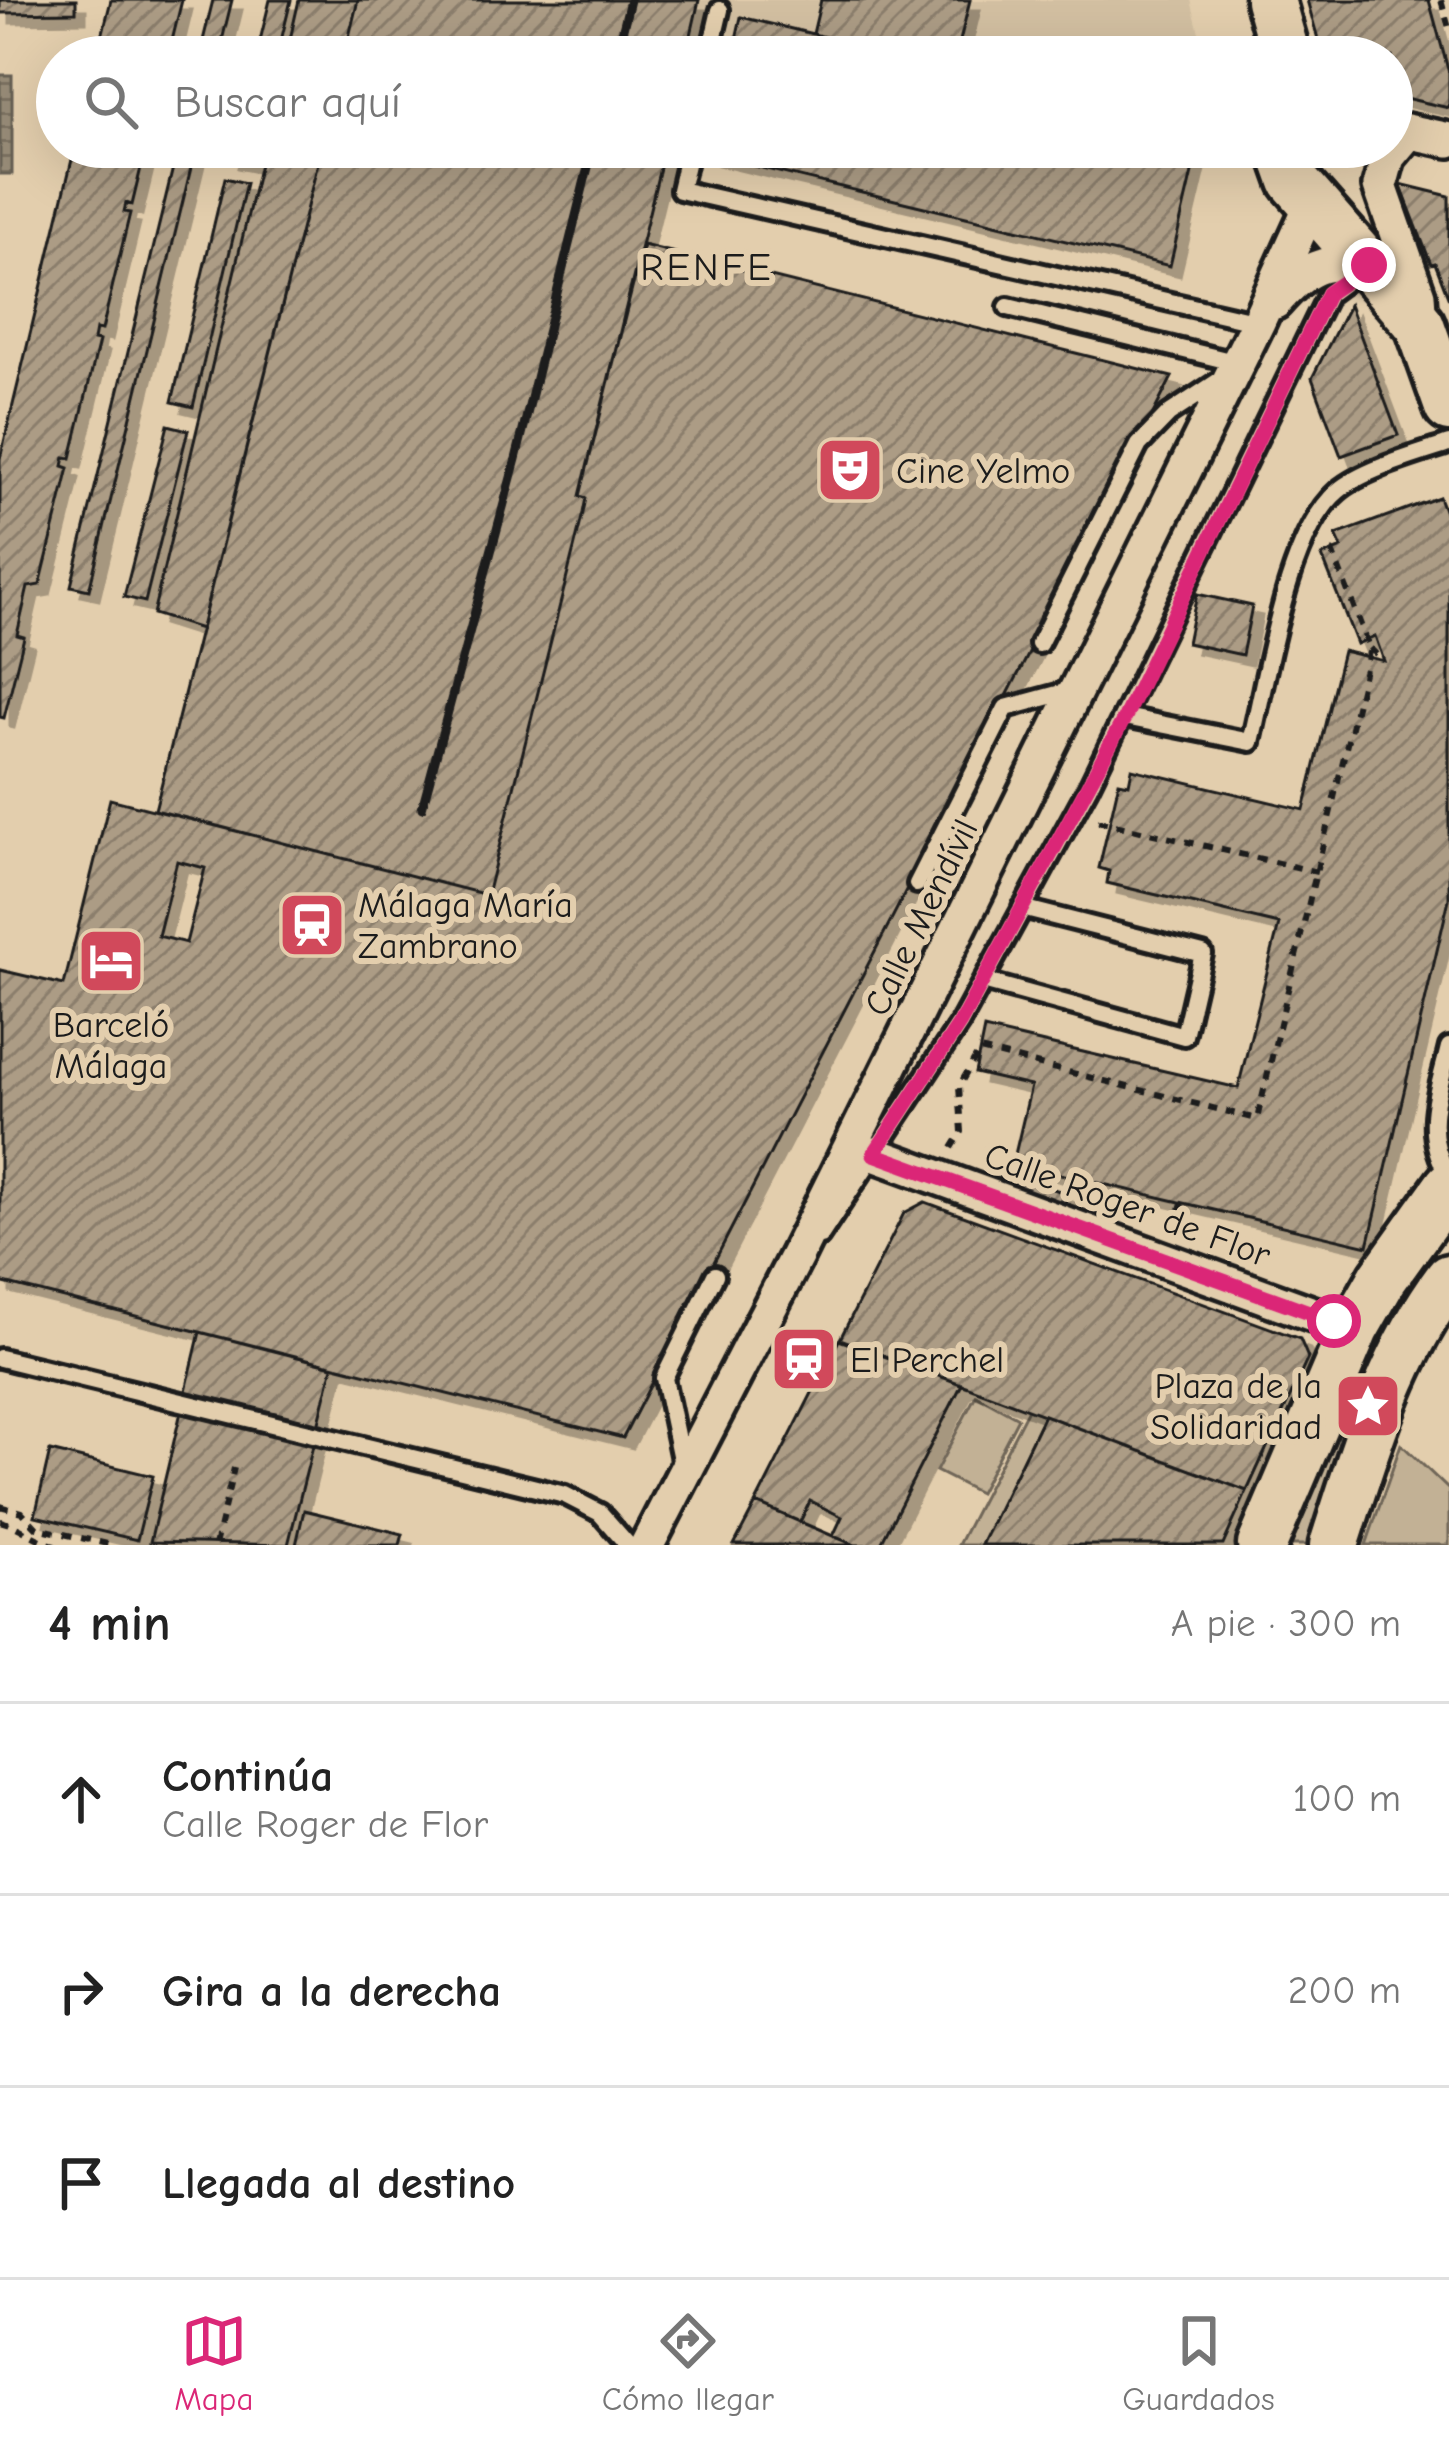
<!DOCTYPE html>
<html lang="es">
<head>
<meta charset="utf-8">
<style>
	:root { --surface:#fff; --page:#f2f2f2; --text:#222; --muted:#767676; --line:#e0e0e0; --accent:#db2777 }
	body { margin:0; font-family:"Comic Neue",sans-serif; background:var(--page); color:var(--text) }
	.stop { position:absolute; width:36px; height:36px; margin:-27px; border:9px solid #db2777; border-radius:50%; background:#fff }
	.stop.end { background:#db2777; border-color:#fff; box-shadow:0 3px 12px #0008 }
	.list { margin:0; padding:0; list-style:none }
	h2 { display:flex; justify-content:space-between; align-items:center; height:156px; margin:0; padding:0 48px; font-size:51px }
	h2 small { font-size:39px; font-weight:400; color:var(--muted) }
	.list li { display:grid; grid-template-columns:78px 1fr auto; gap:36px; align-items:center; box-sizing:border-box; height:192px; padding:0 48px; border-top:3px solid var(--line) }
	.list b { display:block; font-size:45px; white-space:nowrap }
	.list p { margin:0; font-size:39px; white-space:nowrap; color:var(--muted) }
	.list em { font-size:39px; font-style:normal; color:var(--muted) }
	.icon { flex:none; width:66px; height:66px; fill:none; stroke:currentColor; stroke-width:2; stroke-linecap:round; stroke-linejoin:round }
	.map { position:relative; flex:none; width:1449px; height:1545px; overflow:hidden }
	.search { position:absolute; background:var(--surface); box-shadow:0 12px 48px #0002; left:36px; right:36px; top:36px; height:132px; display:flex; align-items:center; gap:30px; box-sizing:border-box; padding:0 42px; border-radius:66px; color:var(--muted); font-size:45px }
	.sheet { height:732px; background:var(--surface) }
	nav { display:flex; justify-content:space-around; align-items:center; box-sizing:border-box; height:168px; border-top:3px solid var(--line); background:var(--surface); font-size:33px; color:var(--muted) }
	nav a { display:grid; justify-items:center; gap:6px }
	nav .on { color:var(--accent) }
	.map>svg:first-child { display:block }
</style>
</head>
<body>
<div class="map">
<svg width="1449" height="1545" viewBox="0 0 1449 1545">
	<defs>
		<pattern id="water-rules" width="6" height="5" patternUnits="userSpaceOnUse" patternTransform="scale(3)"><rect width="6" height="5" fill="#968a76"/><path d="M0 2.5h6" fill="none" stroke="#7a7060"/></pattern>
		<pattern id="building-hatch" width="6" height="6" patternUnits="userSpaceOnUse" patternTransform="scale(3)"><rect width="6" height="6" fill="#ac9c85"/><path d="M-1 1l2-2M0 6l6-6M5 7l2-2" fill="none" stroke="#8b7e6c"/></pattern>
		<filter id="shadow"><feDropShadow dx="10" dy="10" stdDeviation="0" flood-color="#0004"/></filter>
	</defs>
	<rect width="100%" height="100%" fill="#e3cead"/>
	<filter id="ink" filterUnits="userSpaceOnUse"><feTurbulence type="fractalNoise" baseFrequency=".00833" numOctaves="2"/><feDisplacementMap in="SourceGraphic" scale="24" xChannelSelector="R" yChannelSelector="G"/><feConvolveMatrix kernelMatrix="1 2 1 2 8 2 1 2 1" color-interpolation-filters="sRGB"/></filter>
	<g filter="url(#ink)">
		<path fill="#d2bfa1" d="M299,0H1191L1205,57H286Z"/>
		<path fill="#c2b195" stroke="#6f6658" stroke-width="3" d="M1401,1304L1408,1308L1316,1545H1288L1350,1405Z
			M976,1395L1018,1418L979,1493L936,1471Z
			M1028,1409L1044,1415L981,1545H958Z
			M1401,1444L1449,1490V1545H1366Z"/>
		<path fill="url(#water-rules)" stroke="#655e52" stroke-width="3" d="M0,75H12V174H0Z"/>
		<path fill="url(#building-hatch)" stroke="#1c1c1c" stroke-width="3" fill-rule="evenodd" filter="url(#shadow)" d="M0,0H76V12L0,13Z
			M111,0H182L168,57H97Z
			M213,0H232L218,57H199Z
			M270,0H291L277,57H256Z
			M299,0H358L344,57H286Z
			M358,0H699L686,57H344Z
			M821,0H970L956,57H907L813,34Z
			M1307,0H1429L1449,73V108L1392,95V57H1323Z
			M741,17L813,34L907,57H732Z
			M75,147H146L132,205L126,203L124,212L130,213L102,330L96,329L94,340L99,341L71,458L65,457L63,466L69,468L40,585L28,587L17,635L24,637L4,718L0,717V459Z
			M178,147H196L89,590L71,586Z
			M231,147H255L252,163L228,158Z
			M264,147H322L201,629L153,614Z
			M322,147H665L580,496L586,498L583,513L487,895L155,810Z
			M710,147H1198L1170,266L708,155Z
			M225,178L246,183L193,407L172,402Z
			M1400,184L1449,196V299L1435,263L1431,264Z
			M643,245L1172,377L623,1438L0,1282V970L64,985L110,799L487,895L583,513L586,498L580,496ZM177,861L205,868L186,943L158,936Z
			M1349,305L1398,435L1341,456L1312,378Z
			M168,425L188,430L145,602L124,597Z
			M1439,497L1449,523V899L1368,1246L1013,1163L1031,1086L975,1073L984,1029L1238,1088L1279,924L1107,883L1109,871L1099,868L1119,782L1129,784L1132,769L1304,810L1343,651L1384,661L1375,636L1357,644L1322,556L1342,548L1336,535Z
			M1197,594L1252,606L1242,655L1187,643Z
			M1002,1171L1068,1194L1061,1215L994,1193Z
			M925,1202L1300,1339L1308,1358L1247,1491L840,1339L904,1213Z
			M200,1332L333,1366L288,1545L150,1542Z
			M839,1340L962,1384L880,1545H855L833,1536L842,1517L810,1501L800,1522L756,1503Z
			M1044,1415L1247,1491L1223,1545H981Z
			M50,1451L153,1476L137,1540L35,1516Z
			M756,1503L833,1536L855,1545H734Z
			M304,1510L403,1534L400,1545H296Z"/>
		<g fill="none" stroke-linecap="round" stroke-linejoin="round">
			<defs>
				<path id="lane" d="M709,57L720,10
					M690,147L680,190L1258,322
					M1008,307L1238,363
					M1039,644L1139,445L1169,414L1222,379
					M1125,717L1251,742C1267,676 1287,534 1338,491C1362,470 1419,454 1449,444
					M917,884L1006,708L1076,689
					M983,981L1184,1036L1203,954L1022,908
					M1449,1047C1438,1094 1421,1132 1449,1176
					M820,1236L960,1023L1088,788L1328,294L1362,269
					M0,1358L565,1495L600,1513L628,1545
					M683,1469L664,1378L715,1275"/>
				<path id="street" d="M1392,128L1449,140
					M1409,132L1388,157L1380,186L1418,295L1420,325
					M1275,302C1306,267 1322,259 1369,265
					M874,1154L1354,1329
					M647,1545L797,1255L1258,322L1313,201"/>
				<path id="secondary" d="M1270,0L1286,57
					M1282,147L1294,181L1420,325L1449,407
					M1262,1545L1354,1329L1383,1278L1449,1186
					M1334,1545C1364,1452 1390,1358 1449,1279"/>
			</defs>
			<use href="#lane" stroke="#1c1c1c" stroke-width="26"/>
			<use href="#street" stroke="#1c1c1c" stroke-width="42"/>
			<use href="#secondary" stroke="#1c1c1c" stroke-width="57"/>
			<path stroke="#1c1c1c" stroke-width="6" stroke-dasharray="9 9" stroke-linecap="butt" d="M1441,0L1449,28
				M1370,648L1382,660
				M1098,821L1317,872
				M952,1148L962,1132L959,1086L980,1050L1257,1119L1370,648L1332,551L1324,548
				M1174,1228L1182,1203
				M0,1506L22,1512L37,1528L112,1545
				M0,1521C20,1526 35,1540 55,1545
				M215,1545L234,1468"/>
			<use href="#lane" stroke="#e3cead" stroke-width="16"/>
			<use href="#street" stroke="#e3cead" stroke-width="33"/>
			<use href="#secondary" stroke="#e3cead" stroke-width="48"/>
			<path stroke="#1c1c1c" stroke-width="9" d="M616,57L630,0
				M422,808L516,459L593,147"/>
		</g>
	</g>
	<g fill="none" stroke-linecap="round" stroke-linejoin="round" filter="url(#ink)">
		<path stroke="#db2777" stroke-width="15" d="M1334,1321L874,1154L960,1023L1125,717L1328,293L1369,265"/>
	</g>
	<defs>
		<symbol id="theatre-square" viewBox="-11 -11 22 22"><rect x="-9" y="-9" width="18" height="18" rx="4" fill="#d1495b" stroke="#e3cead"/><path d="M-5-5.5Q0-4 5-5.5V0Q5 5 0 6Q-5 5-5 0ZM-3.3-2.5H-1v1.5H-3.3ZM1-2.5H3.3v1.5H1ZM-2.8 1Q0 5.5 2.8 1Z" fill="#fff"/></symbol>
		<symbol id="station-square" viewBox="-11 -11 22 22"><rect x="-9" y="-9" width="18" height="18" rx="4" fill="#d1495b" stroke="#e3cead"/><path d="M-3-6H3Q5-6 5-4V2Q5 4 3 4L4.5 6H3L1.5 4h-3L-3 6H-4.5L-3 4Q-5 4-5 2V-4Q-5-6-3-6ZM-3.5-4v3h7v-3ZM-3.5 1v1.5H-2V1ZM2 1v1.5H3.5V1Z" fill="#fff"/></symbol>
		<symbol id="hotel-square" viewBox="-11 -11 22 22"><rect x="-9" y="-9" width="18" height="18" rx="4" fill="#d1495b" stroke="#e3cead"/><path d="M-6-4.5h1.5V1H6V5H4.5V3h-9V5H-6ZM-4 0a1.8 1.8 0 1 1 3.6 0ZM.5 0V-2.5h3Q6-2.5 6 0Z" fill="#fff"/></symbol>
		<symbol id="sight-square" viewBox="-11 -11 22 22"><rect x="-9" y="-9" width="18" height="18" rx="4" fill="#d1495b" stroke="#e3cead"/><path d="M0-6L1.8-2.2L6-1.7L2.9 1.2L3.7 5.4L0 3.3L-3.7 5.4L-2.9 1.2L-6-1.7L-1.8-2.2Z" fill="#fff"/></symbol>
	</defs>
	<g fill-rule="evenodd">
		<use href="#theatre-square" x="812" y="432" width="76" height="76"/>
		<use href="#station-square" x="274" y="887" width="76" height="76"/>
		<use href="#hotel-square" x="73" y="923" width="76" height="76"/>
		<use href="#station-square" x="766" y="1321" width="76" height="76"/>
		<use href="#sight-square" x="1330" y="1368" width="76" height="76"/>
	</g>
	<g text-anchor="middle" stroke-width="12" stroke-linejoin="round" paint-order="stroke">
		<g font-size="36" fill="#1c1c1c" stroke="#e3cead" text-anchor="start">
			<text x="896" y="483">Cine Yelmo</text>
			<text x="358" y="917">Málaga María<tspan x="358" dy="41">Zambrano</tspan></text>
			<text x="111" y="1037" text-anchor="middle">Barceló<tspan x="111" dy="41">Málaga</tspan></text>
			<text x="850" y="1372">El Perchel</text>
			<text x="1322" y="1398" text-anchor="end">Plaza de la<tspan x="1322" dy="41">Solidaridad</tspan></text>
		</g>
		<g font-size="36" fill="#1c1c1c" stroke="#e3cead">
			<text transform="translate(920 917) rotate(-64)" y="13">Calle Mendívil</text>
			<text transform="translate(1128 1204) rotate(20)" y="13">Calle Roger de Flor</text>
		</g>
		<g font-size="39" letter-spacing="3" fill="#1c1c1c" stroke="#e3cead">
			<text x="707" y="280">RENFE</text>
		</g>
	</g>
</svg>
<div class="stop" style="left:1334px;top:1321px"></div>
<div class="stop end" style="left:1369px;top:265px"></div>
<div class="search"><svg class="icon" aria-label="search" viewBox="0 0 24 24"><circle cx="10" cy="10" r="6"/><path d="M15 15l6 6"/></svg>Buscar aquí</div>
</div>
<section class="sheet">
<h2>4 min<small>A pie · 300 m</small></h2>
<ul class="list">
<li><svg class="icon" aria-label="ahead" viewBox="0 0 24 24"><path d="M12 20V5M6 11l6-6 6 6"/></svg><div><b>Continúa</b><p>Calle Roger de Flor</p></div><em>100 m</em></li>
<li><svg class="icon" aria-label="right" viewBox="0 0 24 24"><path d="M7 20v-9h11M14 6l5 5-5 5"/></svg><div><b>Gira a la derecha</b></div><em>200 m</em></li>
<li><svg class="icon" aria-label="arrive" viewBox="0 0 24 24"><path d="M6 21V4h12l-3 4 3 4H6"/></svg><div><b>Llegada al destino</b></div></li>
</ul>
</section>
<nav>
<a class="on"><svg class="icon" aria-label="map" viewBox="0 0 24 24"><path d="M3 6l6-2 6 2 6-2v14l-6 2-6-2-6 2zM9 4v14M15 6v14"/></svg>Mapa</a>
<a><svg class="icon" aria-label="directions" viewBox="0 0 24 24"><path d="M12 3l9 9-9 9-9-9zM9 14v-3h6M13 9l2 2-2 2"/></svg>Cómo llegar</a>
<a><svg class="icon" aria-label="saved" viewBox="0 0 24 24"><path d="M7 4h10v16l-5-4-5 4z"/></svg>Guardados</a>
</nav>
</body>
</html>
